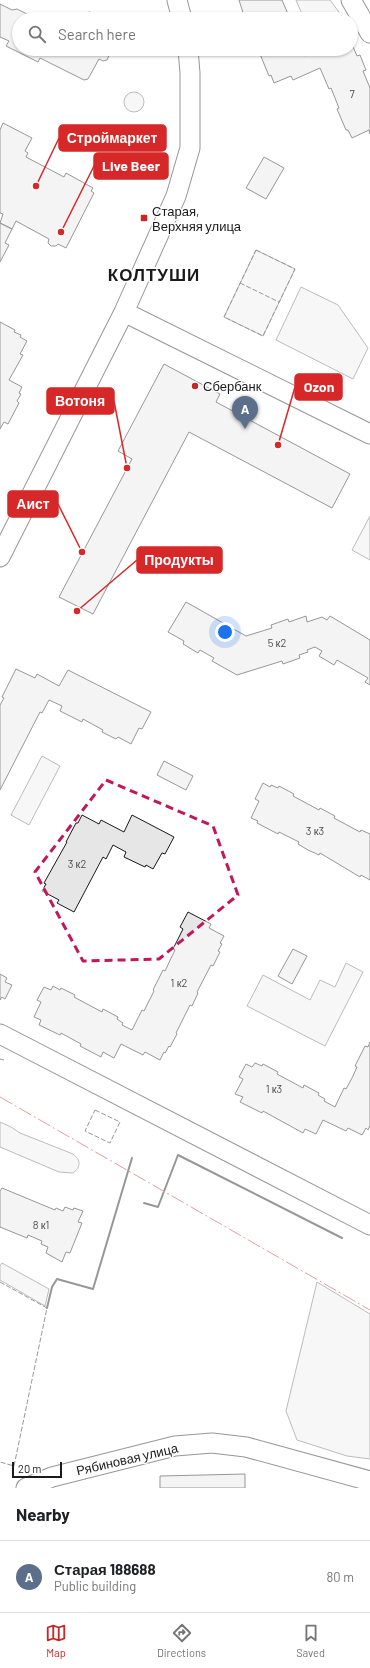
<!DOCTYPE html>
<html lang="en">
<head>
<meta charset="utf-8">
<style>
	:root { --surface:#fff; --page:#f2f2f2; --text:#202124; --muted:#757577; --line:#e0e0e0; --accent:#c62828 }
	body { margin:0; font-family:Barlow,sans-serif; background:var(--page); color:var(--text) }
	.scale { position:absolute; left:12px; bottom:10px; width:50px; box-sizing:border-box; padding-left:4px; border:2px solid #1a1a1a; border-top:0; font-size:11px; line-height:14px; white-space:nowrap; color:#1a1a1a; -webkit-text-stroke:3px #fff; paint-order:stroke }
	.you { position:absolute; left:225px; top:632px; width:14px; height:14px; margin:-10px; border:3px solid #fff; border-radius:50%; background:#1a73e8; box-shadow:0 0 0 6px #1a73e833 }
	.badge { display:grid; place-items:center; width:26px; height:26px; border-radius:50%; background:var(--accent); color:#fff; font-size:13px; font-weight:700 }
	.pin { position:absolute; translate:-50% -33px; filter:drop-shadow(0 1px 2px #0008) }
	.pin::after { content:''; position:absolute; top:21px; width:14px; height:12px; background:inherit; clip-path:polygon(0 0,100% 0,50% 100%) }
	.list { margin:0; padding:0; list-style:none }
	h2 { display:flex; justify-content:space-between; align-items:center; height:52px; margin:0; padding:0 16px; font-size:17px }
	h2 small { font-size:13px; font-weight:400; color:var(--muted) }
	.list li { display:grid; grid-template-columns:26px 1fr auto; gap:12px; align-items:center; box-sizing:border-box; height:72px; padding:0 16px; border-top:1px solid var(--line) }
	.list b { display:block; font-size:15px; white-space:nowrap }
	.list p { margin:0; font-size:13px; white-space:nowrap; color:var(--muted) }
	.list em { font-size:13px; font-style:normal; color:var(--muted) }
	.icon { flex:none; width:22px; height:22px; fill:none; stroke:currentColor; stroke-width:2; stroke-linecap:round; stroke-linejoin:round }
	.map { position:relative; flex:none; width:370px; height:1488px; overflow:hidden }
	.search { position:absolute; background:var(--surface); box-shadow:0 1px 3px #0004; left:12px; right:12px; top:12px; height:44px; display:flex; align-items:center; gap:10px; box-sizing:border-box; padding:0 14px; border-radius:22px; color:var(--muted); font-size:15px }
	.sheet { height:124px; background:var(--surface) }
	nav { display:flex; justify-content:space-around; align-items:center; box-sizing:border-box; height:56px; border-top:1px solid var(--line); background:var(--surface); font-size:11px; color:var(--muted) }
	nav a { display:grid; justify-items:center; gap:2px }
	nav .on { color:var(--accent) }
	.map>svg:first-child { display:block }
</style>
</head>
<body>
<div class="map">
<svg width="370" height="1488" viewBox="0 0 370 1488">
	<rect width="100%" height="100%" fill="#fff"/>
	<path fill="#ededed" stroke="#6a6a6a" d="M296,0H330L344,19H304Z
		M124 102a10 10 0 1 1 20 0a10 10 0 1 1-20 0Z
		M256,250L295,269L263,336L224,317Z
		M301,287L338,305L368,348L353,379L276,340Z
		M370,516V560L352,550Z
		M42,756L60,766L29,825L11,815Z
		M346,963L363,972L325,1046L247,1006L263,975L310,1000L320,980L335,987Z
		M0,1122L11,1127L20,1133L73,1154C81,1160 81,1167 73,1173L59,1172L0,1147Z
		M2,1263L49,1289L45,1306L0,1280V1266Z
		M317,1282L370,1314V1459L347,1456L297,1440L286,1411Z"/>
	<path fill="#e6e6e6" stroke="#1a1a1a" d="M239,0H282L288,14L286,15L287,19H245Z
		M0,4L12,10L17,9L27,14L29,19H19V49H112L107,60L103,61L99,59L88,79L84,80L40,58L38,62L6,46L9,41L0,37Z
		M90,12L103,19H82L85,13Z
		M351,42L357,56L360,55L366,70L363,71L370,88V134L369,130L352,138L348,130H346L337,109L339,108L331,88L329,89L320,68L293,80L291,76L274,83L271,75L269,76L260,54H261L260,49H302L305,56L321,49H351Z
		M3,123L32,138L25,151L28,153L26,157L64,177L66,173L93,188L91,191L94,193L66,248L58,244L56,246H51L48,243L49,239L16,221L12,229L0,223L3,214L0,213V130Z
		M264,157L284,168L266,199L246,188Z
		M0,223L12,229L5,243L9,245L0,262Z
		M0,322L15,330L14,332L21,335L20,337L27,341L20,354L23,355L9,380L22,387L19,393L21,394L17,401L19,403L8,424L4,422L0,429Z
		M164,364L220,394L216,402L350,474L332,508L189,432L93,614L59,597L132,459L118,451Z
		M186,602L246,636L272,628L271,625L288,619L289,622L306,616L307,622L322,617L327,620L330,616L370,640V685L365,682L368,678L337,660L334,665L319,656L322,651L315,647L307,650L308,652L299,655L300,658L283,664L282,661L237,675L212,661L214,658L200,650L198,653L183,644L184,641L168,632Z
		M16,669L35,678L37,674L59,686L68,670L151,712L142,729L139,728L131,744L118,737L116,739L102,732L103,730L83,719L82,722L60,711L62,706L49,700L42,713L40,712L0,790V705L4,698L2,697Z
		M164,761L193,776L186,790L157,775Z
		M263,783L270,787L271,785L278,788L279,786L294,794L293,796L319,810L320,808L335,816L334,818L360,832L361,830L370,834V880L361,875L360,877L320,853L319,855L308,850L298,844L299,842L279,832L278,834L257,823L258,821L251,818L259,801L255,799Z
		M82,815L99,824L101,820L124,832L132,815L174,837L165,854L162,853L153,869L146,865L145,867L124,857L126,852L113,845L106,859L103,857L74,912L57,903L59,900L42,891L46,884L44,883L67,842H66L76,823H78Z
		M188,912L211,924L209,928L224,936L220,943L222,944L218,951L220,952L213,966L211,965L197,992L198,993L192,1006L190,1005L176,1033L177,1034L170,1047L169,1046L165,1053L164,1052L160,1060L145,1052L143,1055L121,1044L114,1058L103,1052L101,1057L80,1046L81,1044L61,1033L60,1035L39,1025L41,1020L34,1017L41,1002L37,1000L44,987L51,990L53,986L60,990L61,988L75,995L74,997L102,1012L103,1009L118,1017L117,1019L123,1023L122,1025L132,1030L142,1010L144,1011L154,991L153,990L163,970L165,971L175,950L173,949L183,929L180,927Z
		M293,949L307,956L292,984L278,976Z
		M0,974L7,978L5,982L12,985L5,999L2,997L0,1000Z
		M370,1042V1125L368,1130L366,1128L362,1135L348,1128L346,1131L323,1120L316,1134L305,1129L303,1133L263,1111L262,1113L240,1102L243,1097L235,1094L243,1079L239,1077L246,1064L252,1067L255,1063L262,1066L263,1064L278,1072L277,1074L303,1088L304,1085L319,1093L318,1095L325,1099L324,1101L335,1107L344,1088L346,1089L352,1078L357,1067L355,1066L365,1046L368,1047Z
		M2,1188L55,1210L56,1208L63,1211L65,1207L73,1210L74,1208L83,1211L78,1222L82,1223L70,1253L66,1252L62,1262L46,1253L48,1247L41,1244L42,1241L28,1235L27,1238L0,1227V1191Z
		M245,1474V1488H160V1476Z"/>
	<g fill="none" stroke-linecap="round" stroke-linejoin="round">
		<defs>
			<path id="minor" d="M177,0L182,19
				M351,0L370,33
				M124,312L370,434
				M0,557L124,312L176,196L190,148V73L188,49
				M0,1034L370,1225
				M26,1488L52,1477L175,1446L212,1443L246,1447L370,1481"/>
		</defs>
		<use href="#minor" stroke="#1a1a1a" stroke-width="21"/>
		<use href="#minor" stroke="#fff" stroke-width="19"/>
		<path stroke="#1a1a1a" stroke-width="1" stroke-dasharray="5 2" stroke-linecap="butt" d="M256,250L295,269L263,336L224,317Z
			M240,283L279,302
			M0,1059L4,1060
			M95,1110L120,1122L110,1143L85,1131Z
			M0,1282L47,1308L14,1466L0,1462"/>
		<path stroke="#1a1a1a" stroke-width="2" d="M144,1203L158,1207L178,1155L342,1238
			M47,1308L52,1287L57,1279L93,1289L132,1158"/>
		<path stroke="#c62828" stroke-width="1" stroke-dasharray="14 3 2 3" stroke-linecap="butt" d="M0,1097L370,1310"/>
	</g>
	<path d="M0 0H370V1488H0ZM106,780L213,826L238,895L159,959L83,961L35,872Z" fill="#fff" fill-opacity=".55" fill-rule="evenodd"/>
	<path fill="none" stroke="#c2185b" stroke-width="3" stroke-dasharray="8 5" stroke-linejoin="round" d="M106,780L213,826L238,895L159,959L83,961L35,872Z"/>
	<g fill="#c62828" stroke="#fff" stroke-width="1.5">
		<rect x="140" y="214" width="8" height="8" rx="2"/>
		<circle cx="195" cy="386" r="4"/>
	</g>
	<g text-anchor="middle" stroke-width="3" stroke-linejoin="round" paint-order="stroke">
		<g font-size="11" fill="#4d4d4d">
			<text x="352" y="98">7</text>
			<text x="277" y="647">5 к2</text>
			<text x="315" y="835">3 к3</text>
			<text x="77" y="868">3 к2</text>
			<text x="179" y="987">1 к2</text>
			<text x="274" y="1093">1 к3</text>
			<text x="41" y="1229">8 к1</text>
		</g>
		<g font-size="13" fill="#1a1a1a" stroke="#fff" text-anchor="start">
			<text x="152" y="216">Старая,<tspan x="152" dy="15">Верхняя улица</tspan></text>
			<text x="203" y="391">Сбербанк</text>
		</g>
		<g font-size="13" fill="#1a1a1a" stroke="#fff">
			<text transform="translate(127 1459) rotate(-13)" y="5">Рябиновая улица</text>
		</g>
		<g font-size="17" font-weight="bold" letter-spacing="1" fill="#1a1a1a" stroke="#fff">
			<text x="154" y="281">КОЛТУШИ</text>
		</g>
	</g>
	<path fill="none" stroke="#d62828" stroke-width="1.5" d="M36 186L59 138M61 232L94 166M278 445L295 387M127 468L114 401M82 552L58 504M77 611L137 560"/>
	<g fill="#d62828" stroke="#fff" stroke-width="1.5">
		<circle cx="36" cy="186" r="4"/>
		<circle cx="61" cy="232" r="4"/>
		<circle cx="278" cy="445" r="4"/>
		<circle cx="127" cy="468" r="4"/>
		<circle cx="82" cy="552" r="4"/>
		<circle cx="77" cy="611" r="4"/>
	</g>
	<g fill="#d62828" stroke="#d62828" stroke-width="1.5">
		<rect x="59" y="125" width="107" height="26" rx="4"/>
		<rect x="94" y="153" width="74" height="26" rx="4"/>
		<rect x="295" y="374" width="47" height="26" rx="4"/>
		<rect x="47" y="388" width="67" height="26" rx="4"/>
		<rect x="8" y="491" width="50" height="26" rx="4"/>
		<rect x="137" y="547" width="85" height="26" rx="4"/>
	</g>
	<g font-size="14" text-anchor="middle" font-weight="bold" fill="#fff">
		<text x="112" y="143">Строймаркет</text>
		<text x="131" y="171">Live Beer</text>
		<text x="319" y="392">Ozon</text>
		<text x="80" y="406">Вотоня</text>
		<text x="33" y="509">Аист</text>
		<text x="179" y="565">Продукты</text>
	</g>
</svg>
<div class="scale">20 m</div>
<div class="you"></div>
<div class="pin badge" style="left:245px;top:429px;background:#5c6f8a">A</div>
<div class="search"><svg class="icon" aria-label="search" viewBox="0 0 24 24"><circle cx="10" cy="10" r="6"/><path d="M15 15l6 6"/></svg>Search here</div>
</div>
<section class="sheet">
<h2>Nearby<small></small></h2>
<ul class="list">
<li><span class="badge" style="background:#5c6f8a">A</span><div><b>Старая 188688</b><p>Public building</p></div><em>80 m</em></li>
</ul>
</section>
<nav>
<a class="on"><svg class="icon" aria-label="map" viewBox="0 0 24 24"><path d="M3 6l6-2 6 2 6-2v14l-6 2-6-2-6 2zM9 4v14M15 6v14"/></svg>Map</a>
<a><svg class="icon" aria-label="directions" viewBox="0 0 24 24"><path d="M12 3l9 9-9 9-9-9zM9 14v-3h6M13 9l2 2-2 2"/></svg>Directions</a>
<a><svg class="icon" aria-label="saved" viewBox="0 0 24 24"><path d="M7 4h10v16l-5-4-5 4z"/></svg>Saved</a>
</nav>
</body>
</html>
